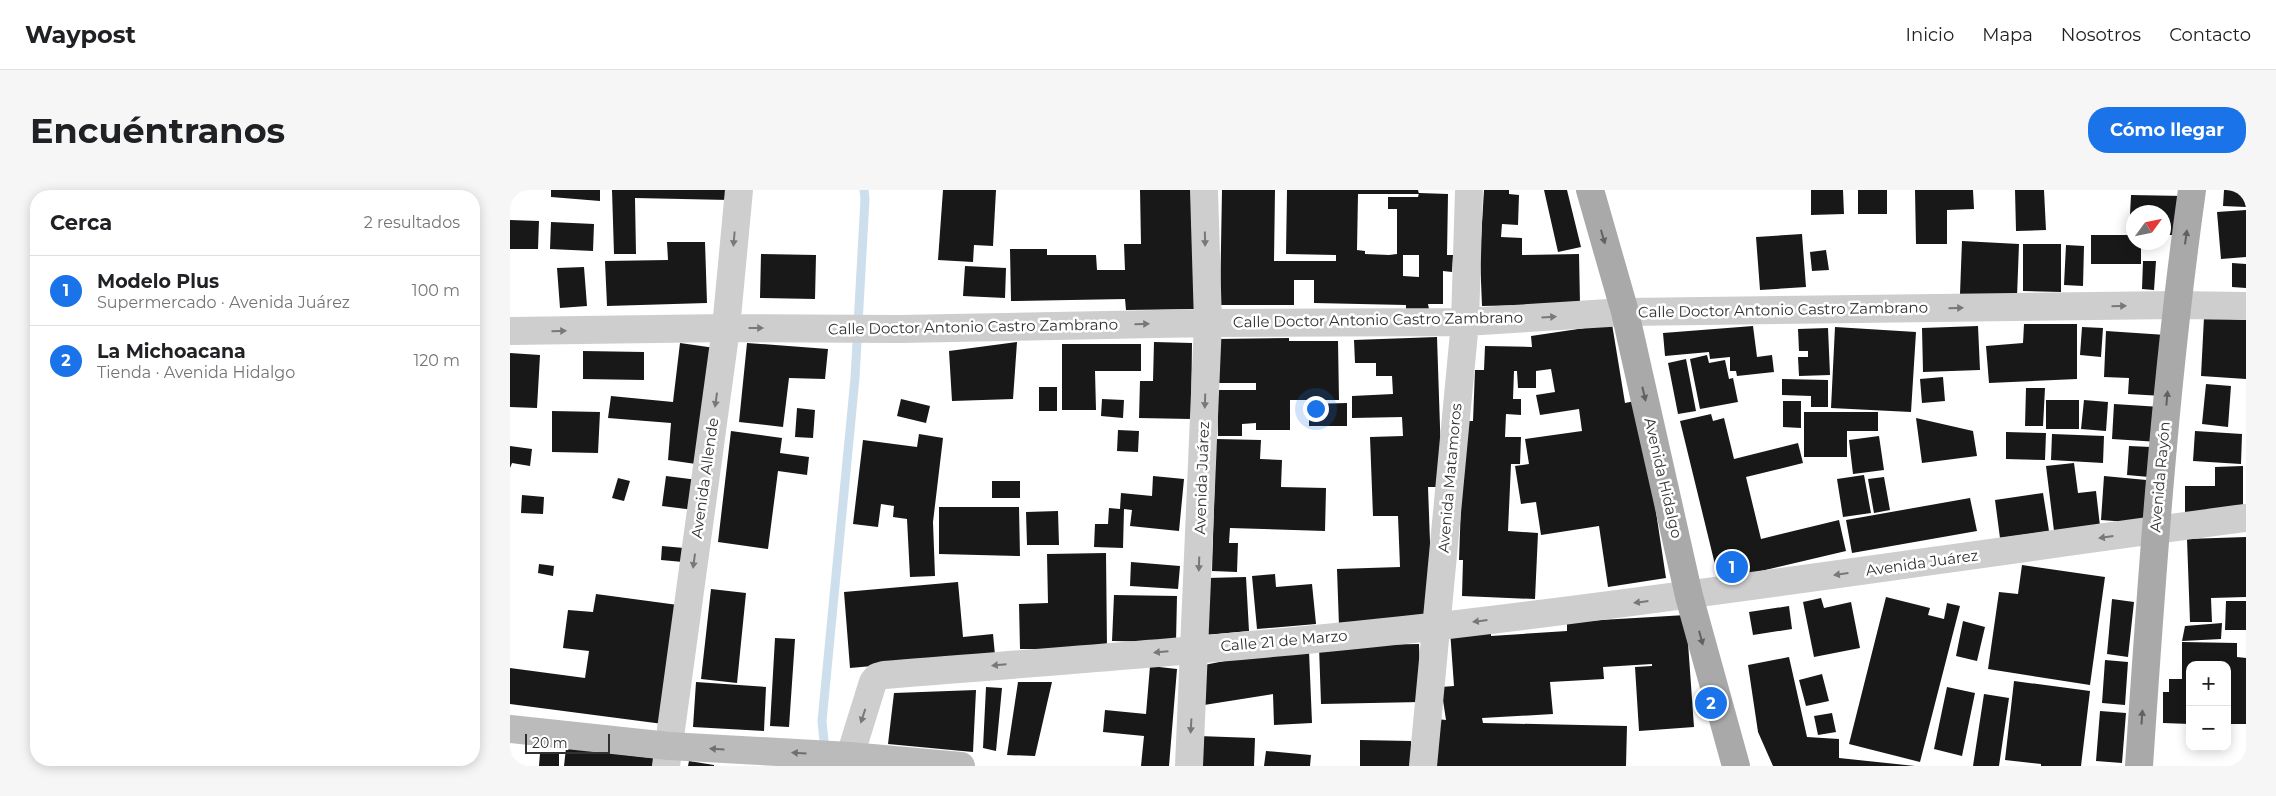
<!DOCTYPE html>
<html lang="es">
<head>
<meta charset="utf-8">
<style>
	:root { --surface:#fff; --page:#f6f6f6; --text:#202124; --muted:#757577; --line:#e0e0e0; --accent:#1a73e8 }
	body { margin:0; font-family:Montserrat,sans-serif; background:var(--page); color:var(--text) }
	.controls { position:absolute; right:15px; bottom:15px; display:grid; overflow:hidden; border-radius:10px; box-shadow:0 2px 12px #0003 }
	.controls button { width:45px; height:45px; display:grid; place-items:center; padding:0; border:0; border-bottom:1px solid var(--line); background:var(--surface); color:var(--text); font:25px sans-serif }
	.compass { position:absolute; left:1616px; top:15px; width:45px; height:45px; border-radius:50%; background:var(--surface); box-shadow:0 2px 12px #0003; rotate:57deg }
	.scale { position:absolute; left:15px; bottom:12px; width:85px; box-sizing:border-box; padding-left:5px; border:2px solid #313131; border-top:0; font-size:14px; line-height:18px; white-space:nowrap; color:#313131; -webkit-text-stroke:4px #fff; paint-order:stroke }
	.you { position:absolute; left:805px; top:218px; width:18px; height:18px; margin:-12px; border:4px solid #fff; border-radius:50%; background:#1a73e8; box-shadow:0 0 0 8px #1a73e833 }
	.badge { display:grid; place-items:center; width:32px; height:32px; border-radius:50%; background:var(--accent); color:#fff; font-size:16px; font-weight:700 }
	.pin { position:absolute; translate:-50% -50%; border:2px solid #fff; box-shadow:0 1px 5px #0006 }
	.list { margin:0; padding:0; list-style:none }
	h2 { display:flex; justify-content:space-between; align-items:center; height:65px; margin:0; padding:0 20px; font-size:21px }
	h2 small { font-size:16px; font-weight:400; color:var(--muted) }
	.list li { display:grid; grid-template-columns:32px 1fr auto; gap:15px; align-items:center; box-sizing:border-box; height:70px; padding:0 20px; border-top:1px solid var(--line) }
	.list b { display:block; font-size:19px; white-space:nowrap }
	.list p { margin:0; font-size:16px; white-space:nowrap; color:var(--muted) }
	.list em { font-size:16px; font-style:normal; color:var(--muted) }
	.map { position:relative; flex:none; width:1736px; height:576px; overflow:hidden; border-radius:20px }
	header { display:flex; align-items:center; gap:30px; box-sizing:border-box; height:70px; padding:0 25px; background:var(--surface); border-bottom:1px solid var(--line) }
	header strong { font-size:24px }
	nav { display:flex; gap:28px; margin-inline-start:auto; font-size:18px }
	.intro { display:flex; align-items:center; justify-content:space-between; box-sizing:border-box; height:120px; padding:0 30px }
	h1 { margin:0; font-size:35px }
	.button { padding:12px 22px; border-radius:20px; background:var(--accent); color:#fff; font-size:18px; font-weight:700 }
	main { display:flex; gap:30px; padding:0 30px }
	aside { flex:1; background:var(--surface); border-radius:20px; box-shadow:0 2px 12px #0003 }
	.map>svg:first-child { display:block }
</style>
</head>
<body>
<header>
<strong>Waypost</strong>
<nav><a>Inicio</a><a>Mapa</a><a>Nosotros</a><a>Contacto</a></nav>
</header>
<div class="intro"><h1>Encuéntranos</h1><a class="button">Cómo llegar</a></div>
<main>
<aside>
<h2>Cerca<small>2 resultados</small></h2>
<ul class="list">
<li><span class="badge">1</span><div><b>Modelo Plus</b><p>Supermercado · Avenida Juárez</p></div><em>100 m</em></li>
<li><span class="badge">2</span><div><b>La Michoacana</b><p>Tienda · Avenida Hidalgo</p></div><em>120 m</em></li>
</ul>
</aside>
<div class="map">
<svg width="1736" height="576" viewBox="0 0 1736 576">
	<rect width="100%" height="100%" fill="#fff"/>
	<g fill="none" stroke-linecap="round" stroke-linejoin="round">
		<path stroke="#cddfec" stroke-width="9" d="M315,561L312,531L345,188L355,9L354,0"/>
	</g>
	<path fill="#181818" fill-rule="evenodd" d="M41,0H90V11L41,7Z
		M102,0H219V10L125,8L126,64H104Z
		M433,0H486L483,56L464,55L463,72L428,70Z
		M630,0H685L688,119L616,120L615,109L501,111L500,59H537V65H586L587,80H615L614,54H631Z
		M712,0H765L764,71H826V65L776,64L777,0H908L909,4H848L847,60L855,61V64L879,65L887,64V19H878V7H908L909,3L938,4L937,65H943L942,82L933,81V114H918L919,119H896V115L804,113V90H784V115H710ZM893,65H909V87L893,86Z
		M974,0H999V4L1009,5L1008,35L992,34L991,47L1012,48V65L1069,64L1070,114L972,116L970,66Z
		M1034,0H1057L1071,57L1048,62Z
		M1301,0H1333L1334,24L1301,25Z
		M1348,0H1377V24H1348Z
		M1405,0H1463L1464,19L1437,20V54H1406Z
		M1505,0H1534L1536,40L1506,41Z
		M1714,0H1736V17L1713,16Z
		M1621,5L1674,6L1672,45H1654V22H1624V44H1619Z
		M1736,20V67L1711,69L1707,22Z
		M0,30L29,31L28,59H0Z
		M41,32L84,34L83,61L40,59Z
		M1292,44L1296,97L1250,100L1246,47Z
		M1581,45H1624V52H1631V74H1581Z
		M1452,51L1509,54L1507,107L1450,104Z
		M157,52H195L197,113L97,116L95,71L158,70Z
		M1513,54H1551V102L1513,101Z
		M1556,55L1574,56L1573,96L1554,95Z
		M1316,60L1319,80L1302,81L1300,62Z
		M251,64L306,65L305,109L250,108Z
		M1633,71H1646L1644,100L1632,99Z
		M1722,73L1736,74V98L1722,97Z
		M455,76L496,78L495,108L453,106Z
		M74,77L77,116L50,118L47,78Z
		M1694,127L1736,130V189L1691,186Z
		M1102,134L1115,213L1125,211L1136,256L1156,388L1098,397L1089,336L1031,345L1026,312L1011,314L1005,276L1019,274L1015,249L1072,241L1069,219L1030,225L1026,205L1045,202L1041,179L1026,181V198H1008L1007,181H1004L1003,209H1011V225L996,224L995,247H1011L1010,274H1001L998,341L1028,343L1025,409L952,406L953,370H949L954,231H963L965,180H974L975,156L1022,157L1021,146Z
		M1514,134H1567V189L1479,193L1476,156L1513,153Z
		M1243,136L1247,167L1262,165L1264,182L1227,186L1226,181H1220V167L1200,169L1199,162L1155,166L1153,143Z
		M1468,136L1470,180L1413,182L1412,138Z
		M1325,137L1406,142L1401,222L1321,218Z
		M1572,137L1593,138L1591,167L1570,165Z
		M1318,138L1320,185L1289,186L1288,167H1298V161H1289L1288,139Z
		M1596,141L1656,145L1653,206L1618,204L1619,188L1594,187Z
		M927,147L932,297H918L923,434L829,436L827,379L890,377L888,326H863L860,247L893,246L892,227L842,228V206L883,204L882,186H866V173H845L844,150Z
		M779,148V151H828L829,210H780V240H746V233L732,234V246H708L707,200H746V193H707V149Z
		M507,152L503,209L442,211L439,161Z
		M644,152L682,153L681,229L629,228L630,191H643Z
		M170,153L205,158L193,275L158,270L161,233L98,228L101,206L163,212Z
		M237,153L318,159L315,189L279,188L273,237L229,232Z
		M552,154H631V181H585L586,220H552Z
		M73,161L134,162V190L73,189Z
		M0,163L30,165L27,218L0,217Z
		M1197,165L1199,173L1215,170L1219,189L1223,188L1228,212L1190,219L1180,169Z
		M1176,169L1186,221L1168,224L1158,173Z
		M1433,187L1435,211L1412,213L1410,189Z
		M1272,189L1318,190V217H1301V206L1272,205Z
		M1696,194L1721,196L1718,237L1692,234Z
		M529,197H547V221H529Z
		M1516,198H1535L1533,236H1515Z
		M391,209L420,216L416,233L387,226Z
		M592,209L614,210L613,228L591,226Z
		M1536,210H1569V239H1536Z
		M1574,210L1598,212L1596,241L1571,239Z
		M1273,211H1291V238L1273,237Z
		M837,213V236H799V214Z
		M1604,214L1651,217L1649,252L1602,249Z
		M287,218L305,220L303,248L285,247Z
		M42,221L90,222L88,263L42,262Z
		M1294,222H1368V241H1337V267H1294Z
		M1201,224L1203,231L1214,228L1224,269L1288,253L1293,273L1236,287L1251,349L1329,330L1336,361L1209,391L1170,231Z
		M1406,228L1463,241L1467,266L1412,273Z
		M608,240L629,241L628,262L607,261Z
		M221,241L272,248L270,263L299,267L297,285L268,281L258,359L208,352Z
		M1685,241L1732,244L1731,274L1683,271Z
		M1496,242L1536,243L1535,270L1496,269Z
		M409,244L433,248L423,332L425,386L400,387L397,329L383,327L384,316L371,314L368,337L343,334L353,250L407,257Z
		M1542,244L1594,246L1593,273L1541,270Z
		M1369,246L1374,280L1343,284L1339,250Z
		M706,249L751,250L750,269L772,270L771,297L816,298L815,341L720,338L719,353H728L727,382L702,381Z
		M0,256L22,259L20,276L2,273L0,278Z
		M1619,256L1641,257L1639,287L1617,285Z
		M1564,273L1568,303L1586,301L1590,336L1544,341L1536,276Z
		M1733,276V324H1675V296H1705V277Z
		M1354,285L1361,323L1333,327L1327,289Z
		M156,286L188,290L184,320L152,316Z
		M643,286L674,289L669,341L620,336L622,320L614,319L613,358L584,357L585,334H598L599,318L610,319L611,303L642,306Z
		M1594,286L1647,291L1643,334L1591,330Z
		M1374,287L1380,320L1364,323L1358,289Z
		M108,288L120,291L114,311L102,308Z
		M482,291H510V308H482Z
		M1533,303L1539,341L1490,348L1485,310Z
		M12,305L34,307L33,324L11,323Z
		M1460,308L1467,341L1342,363L1336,330Z
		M429,317H509L510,366L429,364Z
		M548,321L549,355H517L516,322Z
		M1736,347V407L1701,408L1702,432H1680L1677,349Z
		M152,356L174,358L173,372L151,370Z
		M596,363L597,459H510L509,414L538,413L537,364Z
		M621,372L670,376L668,399L620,396Z
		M29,374L44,376L43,386L28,383Z
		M1512,375L1595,387L1580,495L1478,479L1489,402L1508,404Z
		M765,384L766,397L802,394L806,434L747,439L742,386Z
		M736,387L739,441L695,445L696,388Z
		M448,392L453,447L483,444L485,465L340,478L334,402Z
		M201,399L236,403L227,493L191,489Z
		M86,404L168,415L153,534L0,514V478L75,488L79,461L53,458L58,420L83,422Z
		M604,405L667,406L666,452L602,451Z
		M1376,407L1420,418L1418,425L1434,429L1437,413L1450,416L1410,572L1339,554Z
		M1311,408L1314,418L1341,412L1350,458L1304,467L1293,412Z
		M1602,409L1624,412L1618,467L1597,464Z
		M1716,411H1736V440H1715Z
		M1279,416L1282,439L1243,445L1239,422Z
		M1176,425L1184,537L1129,541L1125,477L1142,476V474L1093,477L1094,489L1040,492L1043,524L972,528L973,533L1117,536L1116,576H923L927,529L936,530L931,497L944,496L940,440L981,438V446L1057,441V432Z
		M1453,431L1475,437L1467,471L1446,466Z
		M1712,433L1711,449L1672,451L1675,436Z
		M265,448L285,449L279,537L260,536Z
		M1672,452L1727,453V467L1736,468V534H1717V475H1680V534L1653,533V502H1659V489H1672Z
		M909,454L911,512L811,514L809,456Z
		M799,461L802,533L764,535L763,504L694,515V475L761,462Z
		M1279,467L1297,547L1329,549V568L1405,576H1263L1248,542L1238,475Z
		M1595,470L1618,472L1615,515L1592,513Z
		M640,476L667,479L659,576H631L634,546L593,542L595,520L636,524Z
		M1312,484L1319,511L1296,516L1289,490Z
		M1504,491L1580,501L1571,576H1531V574L1495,570Z
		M186,492L256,497L254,541L183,537Z
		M508,492H542L525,566L497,565Z
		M476,497L492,498L486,561L473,558Z
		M1437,497L1465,503L1452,566L1424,559Z
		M466,500L463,562L378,554L384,503Z
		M1474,504L1499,508L1489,576H1463Z
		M1590,521L1616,523L1612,573L1586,571Z
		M1322,523L1326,542L1308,545L1304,526Z
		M688,546L745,548L744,576H687Z
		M850,550L901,551V576H850Z
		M56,558L151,569L150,576H54Z
		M756,561L801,565L800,576H754Z
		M30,563L49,564V576H29Z
		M179,571L204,575V576H178Z"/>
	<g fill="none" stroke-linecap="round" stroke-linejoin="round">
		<path stroke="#cecece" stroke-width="28" d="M0,141L216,138L390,139L698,133L955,132L1115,122L1666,115L1736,116
			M340,566L363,492L367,487L374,485C559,470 745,457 930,436C1199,405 1467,363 1736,328
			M156,576L216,138L229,0
			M679,576L698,133L694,0
			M913,576L955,132L959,0"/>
		<path stroke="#bbb" stroke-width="28" d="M0,539L159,556L340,566L451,576"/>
		<path stroke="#a9a9a9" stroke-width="28" d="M1080,0L1115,122L1179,406L1226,576
			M1629,576C1642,383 1655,191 1682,0"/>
	</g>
	<defs><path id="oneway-solid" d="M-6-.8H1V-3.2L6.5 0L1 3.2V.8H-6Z" transform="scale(1.25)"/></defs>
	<g fill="#616161">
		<use href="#oneway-solid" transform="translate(1093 47) rotate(74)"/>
		<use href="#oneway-solid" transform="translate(1676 47) rotate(-82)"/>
		<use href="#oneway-solid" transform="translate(1134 204) rotate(77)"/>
		<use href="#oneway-solid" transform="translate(1657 208) rotate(-85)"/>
		<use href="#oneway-solid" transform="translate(1191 448) rotate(75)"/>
		<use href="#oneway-solid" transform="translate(1632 527) rotate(-86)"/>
	</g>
	<g fill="#787878">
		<use href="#oneway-solid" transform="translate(224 49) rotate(95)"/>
		<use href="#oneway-solid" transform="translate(695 49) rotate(89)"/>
		<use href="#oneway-solid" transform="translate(1609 116) rotate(-1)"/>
		<use href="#oneway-solid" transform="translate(1446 118) rotate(-1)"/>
		<use href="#oneway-solid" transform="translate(1039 127) rotate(-3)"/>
		<use href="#oneway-solid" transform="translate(632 134) rotate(-1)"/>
		<use href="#oneway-solid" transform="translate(246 138)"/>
		<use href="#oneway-solid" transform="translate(49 141) rotate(-1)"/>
		<use href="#oneway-solid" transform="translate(206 210) rotate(98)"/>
		<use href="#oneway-solid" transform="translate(695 211) rotate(92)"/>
		<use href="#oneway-solid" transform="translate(1596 347) rotate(172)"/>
		<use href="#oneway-solid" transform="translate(184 371) rotate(98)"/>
		<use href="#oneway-solid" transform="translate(689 374) rotate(92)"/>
		<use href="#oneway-solid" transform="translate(1331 384) rotate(172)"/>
		<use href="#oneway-solid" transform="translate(1131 412) rotate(173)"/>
		<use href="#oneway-solid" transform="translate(970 431) rotate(173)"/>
		<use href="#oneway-solid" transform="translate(651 462) rotate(175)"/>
		<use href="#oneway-solid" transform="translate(489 475) rotate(175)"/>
		<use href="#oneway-solid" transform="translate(353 526) rotate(108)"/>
		<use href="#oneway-solid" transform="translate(681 536) rotate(93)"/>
	</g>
	<g fill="#6f6f6f">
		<use href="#oneway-solid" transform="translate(207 559) rotate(-176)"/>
		<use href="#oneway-solid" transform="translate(289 563) rotate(-177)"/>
	</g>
	<g text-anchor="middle" stroke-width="5" stroke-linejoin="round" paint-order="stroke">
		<g font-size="15" fill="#313131" stroke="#fff">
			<text transform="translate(1273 120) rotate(-1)" y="5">Calle Doctor Antonio Castro Zambrano</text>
			<text transform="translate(868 130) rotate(-1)" y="5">Calle Doctor Antonio Castro Zambrano</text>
			<text transform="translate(463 137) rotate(-1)" y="5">Calle Doctor Antonio Castro Zambrano</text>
			<text transform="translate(1650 287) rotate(-85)" y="5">Avenida Rayón</text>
			<text transform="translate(195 288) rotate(-82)" y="5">Avenida Allende</text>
			<text transform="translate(692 288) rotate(-88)" y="5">Avenida Juárez</text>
			<text transform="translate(940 288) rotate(-85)" y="5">Avenida Matamoros</text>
			<text transform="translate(1153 288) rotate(77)" y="5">Avenida Hidalgo</text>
			<text transform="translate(1412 373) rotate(-8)" y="5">Avenida Juárez</text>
			<text transform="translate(774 451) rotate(-5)" y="5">Calle 21 de Marzo</text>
		</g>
	</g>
</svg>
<div class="controls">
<button>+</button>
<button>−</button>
</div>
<svg class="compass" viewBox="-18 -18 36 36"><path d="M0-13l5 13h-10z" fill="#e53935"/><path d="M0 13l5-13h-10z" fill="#757577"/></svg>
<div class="scale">20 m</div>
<div class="you"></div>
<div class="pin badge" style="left:1222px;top:377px">1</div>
<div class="pin badge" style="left:1201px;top:513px">2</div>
</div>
</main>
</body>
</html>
